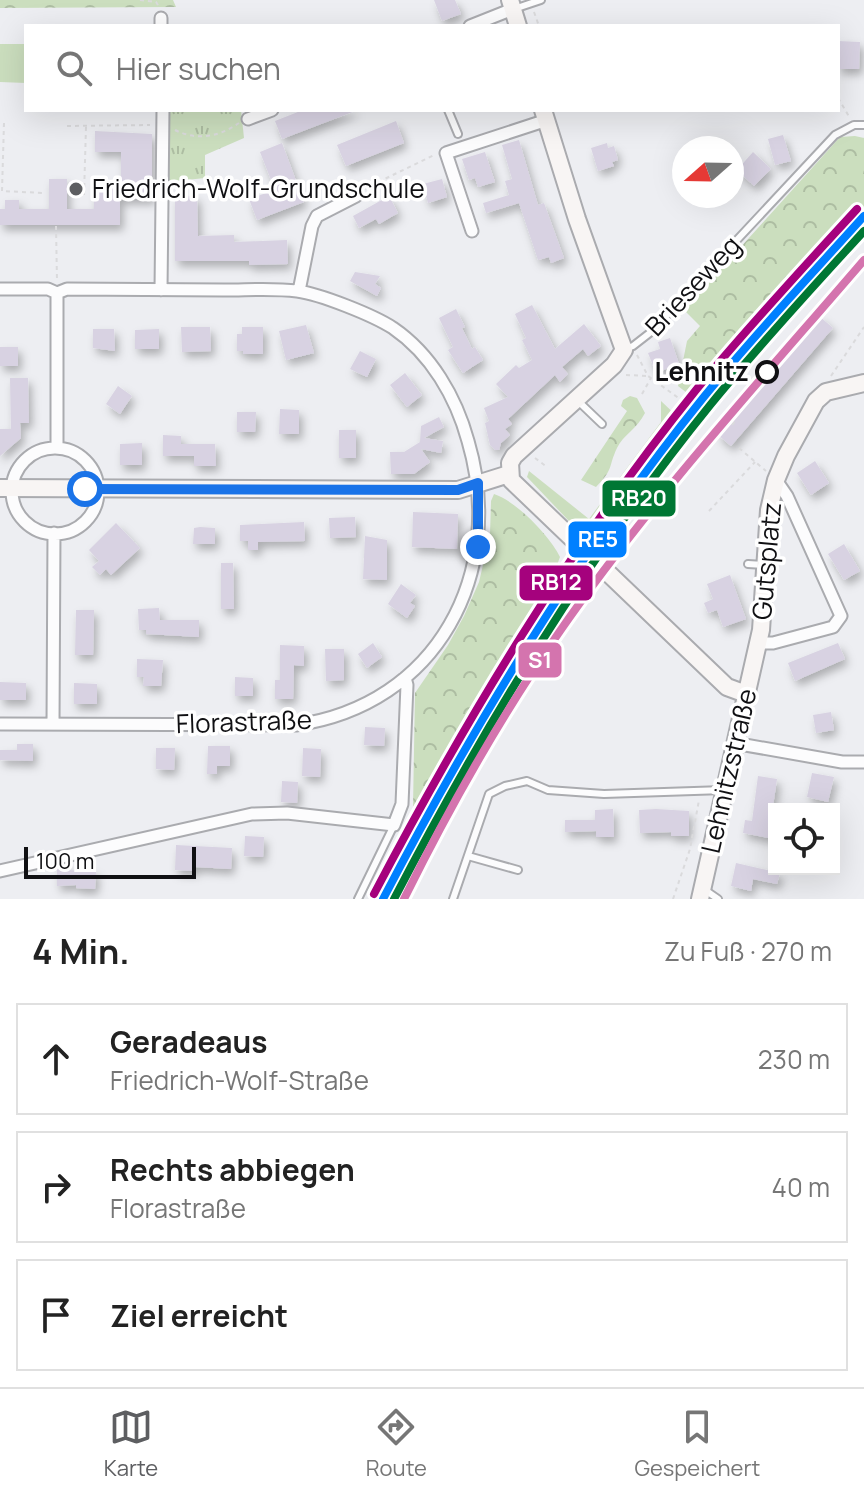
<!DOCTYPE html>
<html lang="de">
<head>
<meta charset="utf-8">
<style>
	:root { --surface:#fff; --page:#f2f2f2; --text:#222; --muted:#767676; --line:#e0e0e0; --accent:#5d5e61 }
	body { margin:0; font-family:Manrope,sans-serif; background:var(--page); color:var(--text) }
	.controls { position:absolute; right:24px; bottom:24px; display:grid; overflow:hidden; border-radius:0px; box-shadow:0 8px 32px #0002 }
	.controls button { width:72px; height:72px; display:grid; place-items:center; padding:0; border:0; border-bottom:2px solid var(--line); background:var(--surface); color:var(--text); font:40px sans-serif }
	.compass { position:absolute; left:672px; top:136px; width:72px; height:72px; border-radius:50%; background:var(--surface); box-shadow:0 8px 32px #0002; rotate:250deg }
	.scale { position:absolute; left:24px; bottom:20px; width:172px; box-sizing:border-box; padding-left:8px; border:4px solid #101013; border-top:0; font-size:22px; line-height:28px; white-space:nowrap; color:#101013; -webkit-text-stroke:6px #fff; paint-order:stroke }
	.stop { position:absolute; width:24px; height:24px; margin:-18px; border:6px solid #1a73e8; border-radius:50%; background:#fff }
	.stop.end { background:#1a73e8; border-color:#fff; box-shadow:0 2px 8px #0008 }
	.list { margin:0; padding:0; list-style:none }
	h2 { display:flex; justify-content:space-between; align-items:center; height:104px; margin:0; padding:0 32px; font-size:34px }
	h2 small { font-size:26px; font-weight:400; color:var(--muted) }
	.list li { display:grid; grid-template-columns:52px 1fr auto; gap:24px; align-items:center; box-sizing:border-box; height:112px; margin:0 16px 16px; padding:0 16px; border:2px solid var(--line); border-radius:0px }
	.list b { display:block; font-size:30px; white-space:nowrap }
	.list p { margin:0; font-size:26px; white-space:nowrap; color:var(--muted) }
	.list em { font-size:26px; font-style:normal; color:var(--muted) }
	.icon { flex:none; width:44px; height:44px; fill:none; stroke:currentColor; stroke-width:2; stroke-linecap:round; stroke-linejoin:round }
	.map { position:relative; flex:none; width:864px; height:899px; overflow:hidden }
	.search { position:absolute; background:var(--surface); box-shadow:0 8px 32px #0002; left:24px; right:24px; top:24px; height:88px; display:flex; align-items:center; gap:20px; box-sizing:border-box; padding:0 28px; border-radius:0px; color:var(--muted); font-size:30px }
	.sheet { height:488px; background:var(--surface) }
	nav { display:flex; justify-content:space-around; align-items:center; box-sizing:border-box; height:112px; border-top:2px solid var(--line); background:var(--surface); font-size:22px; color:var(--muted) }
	nav a { display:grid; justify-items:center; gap:4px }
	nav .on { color:var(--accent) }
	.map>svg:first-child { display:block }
</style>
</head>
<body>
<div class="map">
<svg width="864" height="899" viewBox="0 0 864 899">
	<defs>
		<pattern id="forest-crowns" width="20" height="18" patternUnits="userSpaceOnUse" patternTransform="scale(2)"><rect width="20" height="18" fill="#cbdebe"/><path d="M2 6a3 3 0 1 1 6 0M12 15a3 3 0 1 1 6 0" fill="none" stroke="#adbda2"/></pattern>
		<pattern id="park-tufts" width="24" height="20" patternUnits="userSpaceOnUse" patternTransform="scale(2)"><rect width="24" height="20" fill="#cbdebe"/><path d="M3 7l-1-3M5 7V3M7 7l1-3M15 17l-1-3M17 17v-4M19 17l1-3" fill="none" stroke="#adbda2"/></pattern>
		<filter id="shadow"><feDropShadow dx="3.5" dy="5.5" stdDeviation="4" flood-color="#0004"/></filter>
	</defs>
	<rect width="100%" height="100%" fill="#edeef2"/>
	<path fill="#cbdebe" d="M0,44H26V83L0,82Z
		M661,401L680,419L590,543L527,477L529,471L589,519L661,422Z"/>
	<path fill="url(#forest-crowns)" d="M0,0H173L176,7L0,8Z
		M855,136L864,138V206L696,400L678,386L687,341L700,326L684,310L840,137Z
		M630,396L637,398L645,413C637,429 623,435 617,448C608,467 614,469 596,487L581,480L627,411L621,406L623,400Z
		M494,494C516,501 550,536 560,557C542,611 508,654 477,701C456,733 440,770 421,803L413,807L415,693L448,645L464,616L479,582L490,535L491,501Z"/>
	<path fill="url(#park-tufts)" d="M158,110H241L244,138L205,155V178L158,183Z"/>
	<path fill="#d8d2e2" filter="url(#shadow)" d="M434,0H455L461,14L442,21Z
		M838,41L860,42L859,69H838Z
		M303,110H355V111L282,139L275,121Z
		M396,121L404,143L346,166L337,145Z
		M95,131L152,134V199H120V225H0V209H5V200H19V209H49V179H67V209H94V182L121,181V152H95Z
		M783,135L791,161L775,165L768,139Z
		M519,140L538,205L544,203L564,258L551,263L549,257L538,260L519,203L486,213L483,203L509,195L505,181L512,179L502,145Z
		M282,143L304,202L257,220L249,199L275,190L260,152Z
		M607,143L608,148L614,146L618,160L612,162L614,166L598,171L591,148Z
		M485,152L495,182L478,187L475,178L469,180L462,159Z
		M753,152L771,169L754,186L737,170Z
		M442,179L447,197L428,203L423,184Z
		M197,196L198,236L234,235V242L287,240L288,264L249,265V261H175V197Z
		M389,196L398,213L379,224L376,219L359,228L353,216Z
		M355,272L380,276L375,284L381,288L377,296L350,281Z
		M532,305L555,349L584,324L601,346L588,356L583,349L562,367L568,374L560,382L555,375L508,419L512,424L505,429L510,435L501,443L499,450H495L490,445L485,423L489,421L484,408L508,397L496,384L516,365L519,368L532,360L522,340L526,338L515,314Z
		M456,309L465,327L462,328L472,349L475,347L483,360L463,373L448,350L453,347L439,318Z
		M819,316L833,328L731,446L717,434Z
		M306,325L314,353L286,360L279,331Z
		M181,327H210L211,351L182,352Z
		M242,327H263V354H243V351H237V334H242Z
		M93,329H114L115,351L93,348Z
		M159,329V349H135V330Z
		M670,338L679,364L656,373L648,353L660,349L658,342Z
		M0,347H18V366H0Z
		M360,351L376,359L367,377L350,369Z
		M405,373L422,395L407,407L390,385Z
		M10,378H28L29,423H20L21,438L0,456V429H11Z
		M118,386L132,396L120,414L106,404Z
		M280,409L299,410V434H279Z
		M237,412H256L255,432H237Z
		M439,417L444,427L424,438L443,441L441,453L421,449L430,462L414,474H391L390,452H404L420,442L421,426Z
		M339,430H356V458H339Z
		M163,435L181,436V444H215L216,466H194V456H163Z
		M142,443V465H120V444Z
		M815,461L829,483L811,495L797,473Z
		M413,512L458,514L457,549L412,547Z
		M355,517L356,537L330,538L329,518Z
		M304,522L305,541L258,542V550H248V541H240V525Z
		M116,523L140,548L111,575L106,569L100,575L92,567L99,561L89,550Z
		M200,527L215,528V544H193L194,528Z
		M365,536L387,540V580L363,579Z
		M844,544L860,571L844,580L828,554Z
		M221,563H233L234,609H221Z
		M730,575L746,619L723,627L717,610L708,613L704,603L713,599L707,584Z
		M401,584L416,595L410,603L415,606L407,618L388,604Z
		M159,608L160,620H199V637L146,634V630H139L138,609Z
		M76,610H94L93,655H75Z
		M373,643L382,657L367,668L358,654Z
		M838,643L845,659L795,681L788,663Z
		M280,645L304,646V666L294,665L293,699H275V680H280Z
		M325,649H344V680L326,681Z
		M137,659L163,660L161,686H143L144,677H137Z
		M235,677L253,678V696H235Z
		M0,682L26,683V700H0Z
		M74,683L97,684V704H74Z
		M831,712L834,730L816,733L813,715Z
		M365,727L385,728L384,746L364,745Z
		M17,744H33V761L0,760V750H17Z
		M208,746H230V766H217V774H207Z
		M156,748H175L174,770L156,769Z
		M303,748L321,749L320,777L302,776Z
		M812,773L834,777L828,802L807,797Z
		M758,776L777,779L771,820L774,821V839L743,833L745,820L752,821Z
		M282,781L298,782L297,803L281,802Z
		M613,809L614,837H596V831L565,832V820H595V810Z
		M656,809L689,811V836H671V832L640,833L639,810Z
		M245,836L264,837L263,857L244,856Z
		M176,845L232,848L231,869L195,867V871L175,870Z
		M736,863L780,873L777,884L753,879L751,891L731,886Z
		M66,865L67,870L96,871L95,889L76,888V885L57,886V867Z"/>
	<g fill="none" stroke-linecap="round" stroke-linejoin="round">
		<defs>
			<path id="lane" d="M514,9L541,0
				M448,110L458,134
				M625,349L633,346L651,332L835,135L854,125H864
				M578,401L602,424
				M748,564L764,565
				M468,856L518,870
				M705,890L718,899
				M358,899L394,825
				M453,899L489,794L505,786L527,781L548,790L604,794L724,790"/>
			<path id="street" d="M161,18V26
				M470,26L513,9
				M248,119L272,110
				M472,231L446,153L547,120
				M0,289H48L57,293L67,289C119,289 172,290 224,290C248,290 273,288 297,291C320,294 373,315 393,328C431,354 456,397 468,441C507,573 437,705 296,725L0,724
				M161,290L163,110
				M299,291L312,226L317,216L356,196
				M57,293V448
				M12 491a43 43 0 1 1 86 0a43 43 0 1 1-86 0Z
				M759,643H773L833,627L841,616L787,496L776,480
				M53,724L54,533
				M734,743L842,762H864
				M0,871L252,814L287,813L394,825L402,804L407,685L405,678"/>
			<path id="secondary" d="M510,0L518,26
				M543,110L577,219L624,350L614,365L514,456L510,463L511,480L727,687L746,694
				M0,488L458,490L509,474
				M700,899L761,630L769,510L776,480L786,456L816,401L826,392L864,383"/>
		</defs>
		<use href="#lane" stroke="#aaabaf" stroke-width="10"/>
		<use href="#street" stroke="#aaabaf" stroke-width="15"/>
		<use href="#secondary" stroke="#aaabaf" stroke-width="20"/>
		<path stroke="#dadadc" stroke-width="2" stroke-dasharray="4 4" stroke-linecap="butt" d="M140,0L156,2L158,5
			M534,12L539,26
			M838,98L850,118
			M4,123L2,191L44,193
			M67,126L150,125
			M175,130C197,141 219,137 239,123
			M364,189L434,155
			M84,195L86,127
			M56,226L57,281
			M637,355L648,376L691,407
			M626,375L648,376
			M831,376L864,327
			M642,394L651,378
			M732,425L736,420
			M739,448L766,471
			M535,458L547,467
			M709,511L755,462
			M673,899L690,849L699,800"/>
		<use href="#lane" stroke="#fcfcfd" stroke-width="6"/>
		<use href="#street" stroke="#fcfcfd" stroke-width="11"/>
		<use href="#secondary" stroke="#f8f5f4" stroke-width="16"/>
		<defs>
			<path id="rail-1" d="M383,899C475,723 578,553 703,398C754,335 810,276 864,216"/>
			<path id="rail-2" d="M394,899C485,725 587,557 711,404C760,344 812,288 864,231"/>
			<path id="rail-3" d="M374,894C467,717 570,546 696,390C747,328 802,269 857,209"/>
			<path id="rail-4" d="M404,899C450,806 501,716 560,631C651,500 760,381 864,260"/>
		</defs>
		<use href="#rail-1" stroke="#fff" stroke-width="14"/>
		<use href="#rail-2" stroke="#fff" stroke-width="14"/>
		<use href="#rail-3" stroke="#fff" stroke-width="14"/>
		<use href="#rail-4" stroke="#fff" stroke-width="14"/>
		<use href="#rail-1" stroke="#0080ff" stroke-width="8"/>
		<use href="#rail-2" stroke="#007734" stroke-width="8"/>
		<use href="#rail-3" stroke="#a5027d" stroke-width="8"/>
		<use href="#rail-4" stroke="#d474ae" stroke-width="8"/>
	</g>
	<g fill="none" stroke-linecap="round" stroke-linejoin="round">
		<path stroke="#1a73e8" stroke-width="10" d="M85,489L458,490L478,483V547"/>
	</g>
	<circle fill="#5d5e61" stroke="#fff" stroke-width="3" cx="76" cy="189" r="8"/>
	<circle fill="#fff" stroke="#101013" stroke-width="4" cx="767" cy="372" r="10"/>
	<g text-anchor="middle" stroke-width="7" stroke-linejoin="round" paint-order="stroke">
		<g font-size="26" fill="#101013" stroke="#fff" text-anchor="start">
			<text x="92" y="198">Friedrich-Wolf-Grundschule</text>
		</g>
		<g font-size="26" fill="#101013" stroke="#fff">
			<text transform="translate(693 286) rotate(-47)" y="9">Brieseweg</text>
			<text transform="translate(767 561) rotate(-85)" y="9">Gutsplatz</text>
			<text transform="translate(244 722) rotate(-2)" y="9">Florastraße</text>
			<text transform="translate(729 771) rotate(-77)" y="9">Lehnitzstraße</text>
		</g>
		<g font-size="26" font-weight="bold" fill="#101013" stroke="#fff" text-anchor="end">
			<text x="749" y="381">Lehnitz</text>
		</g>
	</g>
	<g stroke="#fff" stroke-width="3">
		<rect x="601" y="479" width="76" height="39" rx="8" fill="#007734"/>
		<rect x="567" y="520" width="61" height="39" rx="8" fill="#0080ff"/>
		<rect x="518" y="564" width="76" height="38" rx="8" fill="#a5027d"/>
		<rect x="517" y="641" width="46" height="38" rx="8" fill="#d474ae"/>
	</g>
	<g font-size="22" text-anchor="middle" font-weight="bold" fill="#fff">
		<text x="639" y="506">RB20</text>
		<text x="598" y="547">RE5</text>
		<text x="556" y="590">RB12</text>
		<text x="540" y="668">S1</text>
	</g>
</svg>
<div class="controls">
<button><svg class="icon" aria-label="locate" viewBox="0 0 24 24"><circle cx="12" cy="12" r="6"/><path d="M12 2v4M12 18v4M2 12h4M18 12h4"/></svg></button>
</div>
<svg class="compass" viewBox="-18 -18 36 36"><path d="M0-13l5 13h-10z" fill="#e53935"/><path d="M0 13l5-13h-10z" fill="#767676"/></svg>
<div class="scale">100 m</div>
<div class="stop" style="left:85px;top:489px"></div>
<div class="stop end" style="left:478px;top:547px"></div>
<div class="search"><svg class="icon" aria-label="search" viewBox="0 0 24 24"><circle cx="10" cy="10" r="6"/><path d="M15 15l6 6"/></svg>Hier suchen</div>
</div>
<section class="sheet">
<h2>4 Min.<small>Zu Fuß · 270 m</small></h2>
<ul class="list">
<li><svg class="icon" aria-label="ahead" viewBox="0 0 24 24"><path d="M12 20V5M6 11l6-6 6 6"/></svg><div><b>Geradeaus</b><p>Friedrich-Wolf-Straße</p></div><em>230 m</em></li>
<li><svg class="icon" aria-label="right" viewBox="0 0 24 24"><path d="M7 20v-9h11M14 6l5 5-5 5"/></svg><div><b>Rechts abbiegen</b><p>Florastraße</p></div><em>40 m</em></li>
<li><svg class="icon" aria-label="arrive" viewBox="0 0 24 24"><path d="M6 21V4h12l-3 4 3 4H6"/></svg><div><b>Ziel erreicht</b></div></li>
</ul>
</section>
<nav>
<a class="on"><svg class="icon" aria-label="map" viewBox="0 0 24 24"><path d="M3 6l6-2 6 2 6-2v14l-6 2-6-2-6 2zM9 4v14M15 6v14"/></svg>Karte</a>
<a><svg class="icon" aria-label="directions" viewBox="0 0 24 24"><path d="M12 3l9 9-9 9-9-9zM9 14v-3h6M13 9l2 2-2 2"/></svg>Route</a>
<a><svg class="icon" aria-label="saved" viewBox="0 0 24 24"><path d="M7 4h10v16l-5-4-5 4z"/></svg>Gespeichert</a>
</nav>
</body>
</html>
